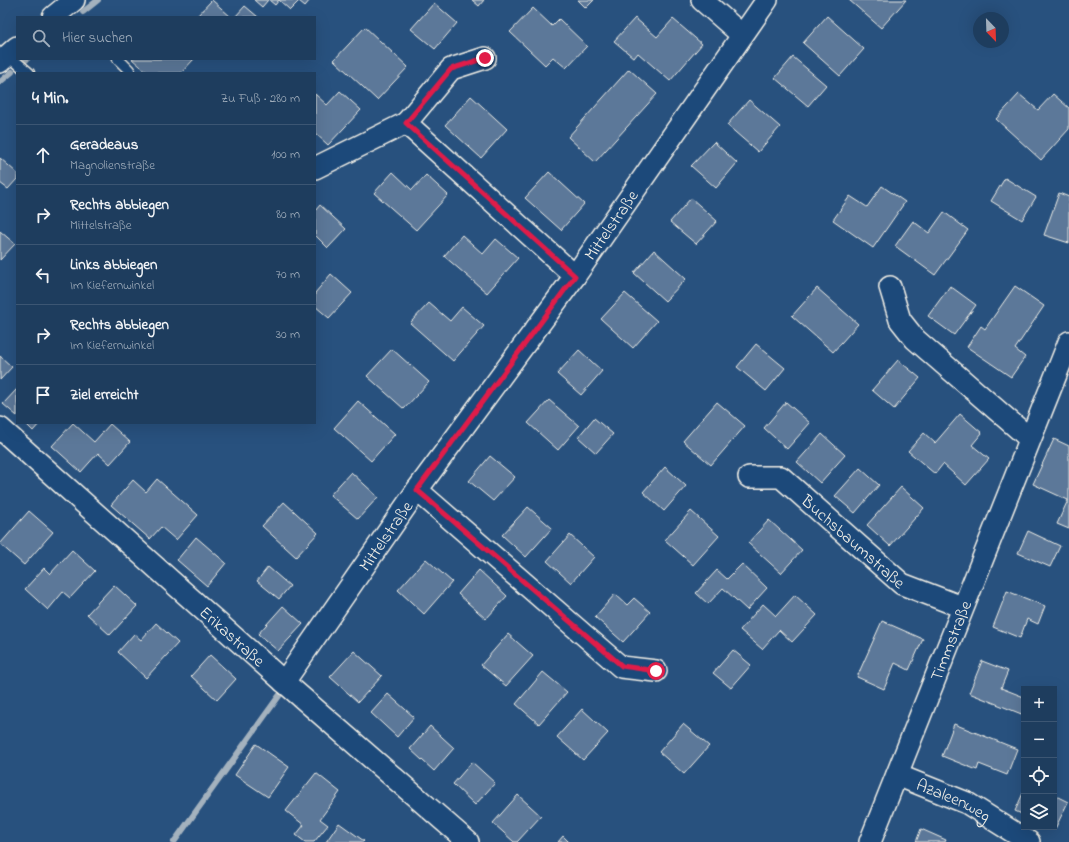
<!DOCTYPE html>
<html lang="de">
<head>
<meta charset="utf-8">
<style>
	:root { --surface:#1e3d5e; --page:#264464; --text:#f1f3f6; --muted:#a1aebc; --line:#3c5673 }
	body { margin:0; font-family:"Indie Flower",sans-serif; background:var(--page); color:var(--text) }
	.controls { position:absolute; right:12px; bottom:12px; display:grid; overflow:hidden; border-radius:0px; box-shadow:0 4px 16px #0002 }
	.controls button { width:36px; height:36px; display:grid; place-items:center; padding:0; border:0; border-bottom:1px solid var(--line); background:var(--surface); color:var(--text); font:20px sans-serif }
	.compass { position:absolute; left:973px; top:12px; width:36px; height:36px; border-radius:50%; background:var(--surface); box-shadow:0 4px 16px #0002; rotate:157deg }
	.stop { position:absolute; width:12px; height:12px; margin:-9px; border:3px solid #e11d48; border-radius:50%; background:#fff }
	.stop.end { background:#e11d48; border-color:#fff; box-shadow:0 1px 4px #0008 }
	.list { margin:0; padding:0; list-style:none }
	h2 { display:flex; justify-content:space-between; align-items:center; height:52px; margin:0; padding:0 16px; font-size:17px }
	h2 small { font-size:13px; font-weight:400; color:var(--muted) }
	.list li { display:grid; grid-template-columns:26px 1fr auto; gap:12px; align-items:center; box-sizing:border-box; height:60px; padding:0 16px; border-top:1px solid var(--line) }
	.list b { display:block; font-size:15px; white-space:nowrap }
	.list p { margin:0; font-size:13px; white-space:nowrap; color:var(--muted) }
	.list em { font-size:13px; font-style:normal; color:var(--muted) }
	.icon { flex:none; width:22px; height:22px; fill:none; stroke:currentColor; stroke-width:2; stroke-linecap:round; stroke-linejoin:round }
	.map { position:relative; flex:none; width:1069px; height:842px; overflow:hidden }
	.search { position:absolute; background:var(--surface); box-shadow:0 4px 16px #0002; left:16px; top:16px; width:300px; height:44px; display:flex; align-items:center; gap:10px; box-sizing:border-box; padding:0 14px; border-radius:0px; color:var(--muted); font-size:15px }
	.panel { position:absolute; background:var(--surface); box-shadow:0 4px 16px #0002; left:16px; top:72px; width:300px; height:352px; border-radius:0px }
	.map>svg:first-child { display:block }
</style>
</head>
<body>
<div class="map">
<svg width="1069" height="842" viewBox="0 0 1069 842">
	<rect width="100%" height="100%" fill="#28517e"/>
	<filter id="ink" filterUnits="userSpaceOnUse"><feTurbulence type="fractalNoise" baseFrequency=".025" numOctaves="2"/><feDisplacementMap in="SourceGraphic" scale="8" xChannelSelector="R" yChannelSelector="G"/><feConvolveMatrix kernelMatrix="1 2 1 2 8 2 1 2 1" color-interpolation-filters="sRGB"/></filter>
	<g filter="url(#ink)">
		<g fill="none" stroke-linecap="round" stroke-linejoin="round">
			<path stroke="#a4b2be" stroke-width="6" d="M83,12L98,0
				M26,60L27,59
				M0,82L12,72
				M174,842L279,696"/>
		</g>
		<path fill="#5b7899" stroke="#f4f1e8" d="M212,0L231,17H196Z
			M254,0H268L262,7Z
			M269,0H279L275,5Z
			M279,0H310L305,6L299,1L290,10Z
			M472,0H484L479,6Z
			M578,0H594L586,8Z
			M849,0H906L881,28Z
			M434,3L457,23L435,49L411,29Z
			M245,6L258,17H235Z
			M533,8L552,26L559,19L587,46L566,68L553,57L545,65L510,32Z
			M827,16L864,49L840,76L803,43Z
			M635,18L657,37L673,19L702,44L670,81L638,53L634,58L614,41Z
			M365,27L408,67L377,100L334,60Z
			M793,57L826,85L808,106L775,78Z
			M132,59H194L181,73H148Z
			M629,69L657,94L595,162L568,137Z
			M340,91L361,110L328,145L315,133V94L327,105Z
			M1019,94L1038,110L1053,94L1069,108V129L1041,160L996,119Z
			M471,96L507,129L481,158L445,125Z
			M749,100L780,127L758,152L727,125Z
			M714,142L737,163L716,188L691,166Z
			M0,158L17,173V179L8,189L0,183Z
			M393,172L412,190L426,175L448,195L416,230L374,193Z
			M549,172L584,204L561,230L525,198Z
			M1005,178L1036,197L1022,220L991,201Z
			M882,186L905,202L873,248L833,220L850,196L867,207Z
			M1059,193L1069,197V243L1044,235Z
			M691,198L717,221L696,244L670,222Z
			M320,205L346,229L328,248L315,235V211Z
			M944,212L968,230L935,275L895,246L913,221L929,233Z
			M0,231L15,244L0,260Z
			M462,235L483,254L496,239L518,258L487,293L444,256Z
			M654,250L686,279L665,301L634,273Z
			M331,274L352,293L329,318L315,306V293Z
			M950,286L976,305L954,335L928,316Z
			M1015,286L1044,306L1015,349L1025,357L1011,377L967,347L981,326L985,329Z
			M817,288L858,324L833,352L792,316Z
			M625,293L657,321L633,348L601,319Z
			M429,303L450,321L462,307L484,326L453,361L410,323Z
			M756,344L785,368L766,391L737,367Z
			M392,349L429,382L404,409L367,376Z
			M579,350L602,371L581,395L557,374Z
			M0,356L12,367L0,380Z
			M898,360L920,378L894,409L872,390Z
			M17,389V416L3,404Z
			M549,400L579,426L558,450L528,423Z
			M358,401L395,434L371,461L334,428Z
			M717,402L745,426L711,465L683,441Z
			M786,402L810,423L787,449L764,428Z
			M960,414L982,433L972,445L989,459L966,485L943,464L935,474L908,451L924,433L935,443Z
			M594,418L613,434L596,453L578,437Z
			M25,423H40L33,431Z
			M73,423L94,442L110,424L130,442L110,464L98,453L81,472L52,446Z
			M822,434L845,455L820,483L797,462Z
			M1054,439L1069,446V529L1057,524L1068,500L1033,484Z
			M490,456L515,477L493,501L469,481Z
			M665,467L686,486L664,511L643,492Z
			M860,468L879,485L855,513L835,496Z
			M351,472L378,497L358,519L330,495Z
			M157,479L198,515L176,540L161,527L150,539L111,505L133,480L146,492Z
			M901,487L924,508L890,546L867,525Z
			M284,502L318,533L296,557L262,526Z
			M528,507L552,528L526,557L502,535Z
			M29,511L53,532L24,565L0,544Z
			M691,511L719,536L693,565L665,540Z
			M769,520L802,550L781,573L748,543Z
			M1028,531L1060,546L1050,567L1018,553Z
			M570,535L594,557L571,583L547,561Z
			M196,537L226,563L207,586L177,560Z
			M72,550L95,571L70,598L63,592L48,610L25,589L44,568L50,574Z
			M426,559L452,582L424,614L398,590Z
			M742,564L767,588L747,610L723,588L708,604L696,593L717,570L727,579Z
			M268,567L290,586L279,599L257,581Z
			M479,570L507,596L486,619L458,594Z
			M114,585L137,606L110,635L87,614Z
			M1007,591L1045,606L1038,624L1027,619L1020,638L993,627Z
			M615,594L627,605L634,598L650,612L623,642L595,617Z
			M795,595L817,615L792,642L779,630L762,649L740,630L763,604L776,616Z
			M283,606L303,624L278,651L258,634Z
			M882,621L923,639L909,670L895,663L884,689L857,677Z
			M156,623L178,643L146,678L118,652L134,634L141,640Z
			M508,634L533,656L506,686L481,665Z
			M733,650L751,665L731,688L713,673Z
			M354,651L382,676L358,702L330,677Z
			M210,655L236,679L217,700L191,676Z
			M982,661L1008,671L1001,688L1024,697V715L969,693Z
			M543,672L567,692L539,724L516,704Z
			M388,694L414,717L397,737L371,713Z
			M582,709L608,733L583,760L557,737Z
			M683,724L709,746L684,774L659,752Z
			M954,724L1017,749L1007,775L979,764L977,770L942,756Z
			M430,726L454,748L434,771L410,749Z
			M256,744L289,767L268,797L235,775Z
			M472,762L495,783L475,805L453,784Z
			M316,773L340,792L320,819L328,825L314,842H305L296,835L304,825L286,811Z
			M1024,791V815L1015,811Z
			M518,795L541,816L517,842H514L493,823Z
			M1054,795L1068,802L1055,829L1050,827H1054Z
			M339,823L364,841L363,842H326Z
			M921,829L946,840L945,842H916Z
			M563,836L569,842H558Z"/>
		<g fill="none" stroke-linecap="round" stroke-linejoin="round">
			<defs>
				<path id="service" d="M8,55L29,73
					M118,59L129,70"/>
				<g id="minor">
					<path d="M702,0L742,35"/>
					<path d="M53,17L74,0"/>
					<path d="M485,58L451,69L406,123L575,276"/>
					<path d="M0,62L17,47"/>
					<path d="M315,168L406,123"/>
					<path d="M890,287L900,320L915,339L1030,439"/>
					<path id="s1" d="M0,428L284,682L468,842"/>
					<path id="s2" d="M749,477H781L902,584L962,607"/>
					<path d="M417,490L621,667L656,671"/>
					<path id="s3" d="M284,682L417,490L575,276L767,0"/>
					<path id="s4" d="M897,775L967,803L1029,842"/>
					<path id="s5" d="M870,842L1069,342"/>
				</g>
			</defs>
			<use href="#service" stroke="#f4f1e8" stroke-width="13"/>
			<use href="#minor" stroke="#f4f1e8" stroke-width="24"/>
			<use href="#service" stroke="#1f4a7a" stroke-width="10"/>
			<use href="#minor" stroke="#1f4a7a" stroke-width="21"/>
		</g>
	</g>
	<g fill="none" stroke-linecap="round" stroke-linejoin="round" filter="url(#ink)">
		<path stroke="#e11d48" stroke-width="5" d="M485,58L451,69L406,123L575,276L417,490L622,666L656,671"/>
	</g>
	<g text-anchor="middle" stroke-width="3.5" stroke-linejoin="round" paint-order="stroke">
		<g font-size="17" fill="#f4f1e8" stroke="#1f4a7a">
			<text dy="6" stroke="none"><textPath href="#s3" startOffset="562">Mittelstraße</textPath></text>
			<text dy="6" stroke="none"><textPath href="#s3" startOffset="178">Mittelstraße</textPath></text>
			<text dy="6" stroke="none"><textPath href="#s2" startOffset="129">Buchsbaumstraße</textPath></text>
			<text dy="6" stroke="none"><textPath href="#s1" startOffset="312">Erikastraße</textPath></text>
			<text dy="6" stroke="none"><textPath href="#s5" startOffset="217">Timmstraße</textPath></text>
			<text dy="6" stroke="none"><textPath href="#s4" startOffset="62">Azaleenweg</textPath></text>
		</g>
	</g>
</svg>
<div class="controls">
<button>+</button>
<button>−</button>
<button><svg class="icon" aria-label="locate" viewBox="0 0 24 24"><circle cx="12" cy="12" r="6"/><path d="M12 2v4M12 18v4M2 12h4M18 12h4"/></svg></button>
<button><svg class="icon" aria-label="layers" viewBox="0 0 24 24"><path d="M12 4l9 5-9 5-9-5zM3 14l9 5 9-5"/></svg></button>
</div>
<svg class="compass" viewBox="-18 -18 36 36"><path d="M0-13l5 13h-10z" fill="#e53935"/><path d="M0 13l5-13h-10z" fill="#a1aebc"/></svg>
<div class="stop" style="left:656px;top:671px"></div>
<div class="stop end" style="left:485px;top:58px"></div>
<div class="search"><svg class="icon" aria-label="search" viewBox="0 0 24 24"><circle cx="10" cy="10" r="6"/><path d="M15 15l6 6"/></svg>Hier suchen</div>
<section class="panel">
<h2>4 Min.<small>Zu Fuß · 280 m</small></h2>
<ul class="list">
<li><svg class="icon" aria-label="ahead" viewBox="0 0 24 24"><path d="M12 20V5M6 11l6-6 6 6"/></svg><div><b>Geradeaus</b><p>Magnolienstraße</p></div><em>100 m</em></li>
<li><svg class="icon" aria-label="right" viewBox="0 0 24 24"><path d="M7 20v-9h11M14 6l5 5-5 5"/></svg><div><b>Rechts abbiegen</b><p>Mittelstraße</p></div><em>80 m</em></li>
<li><svg class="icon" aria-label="left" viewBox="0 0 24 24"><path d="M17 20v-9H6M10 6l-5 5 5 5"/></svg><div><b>Links abbiegen</b><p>Im Kiefernwinkel</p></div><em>70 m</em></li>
<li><svg class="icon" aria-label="right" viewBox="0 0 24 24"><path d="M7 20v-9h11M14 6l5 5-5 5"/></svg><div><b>Rechts abbiegen</b><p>Im Kiefernwinkel</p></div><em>30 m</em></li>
<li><svg class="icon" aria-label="arrive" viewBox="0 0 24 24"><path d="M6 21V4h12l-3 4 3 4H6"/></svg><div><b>Ziel erreicht</b></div></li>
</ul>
</section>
</div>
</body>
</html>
